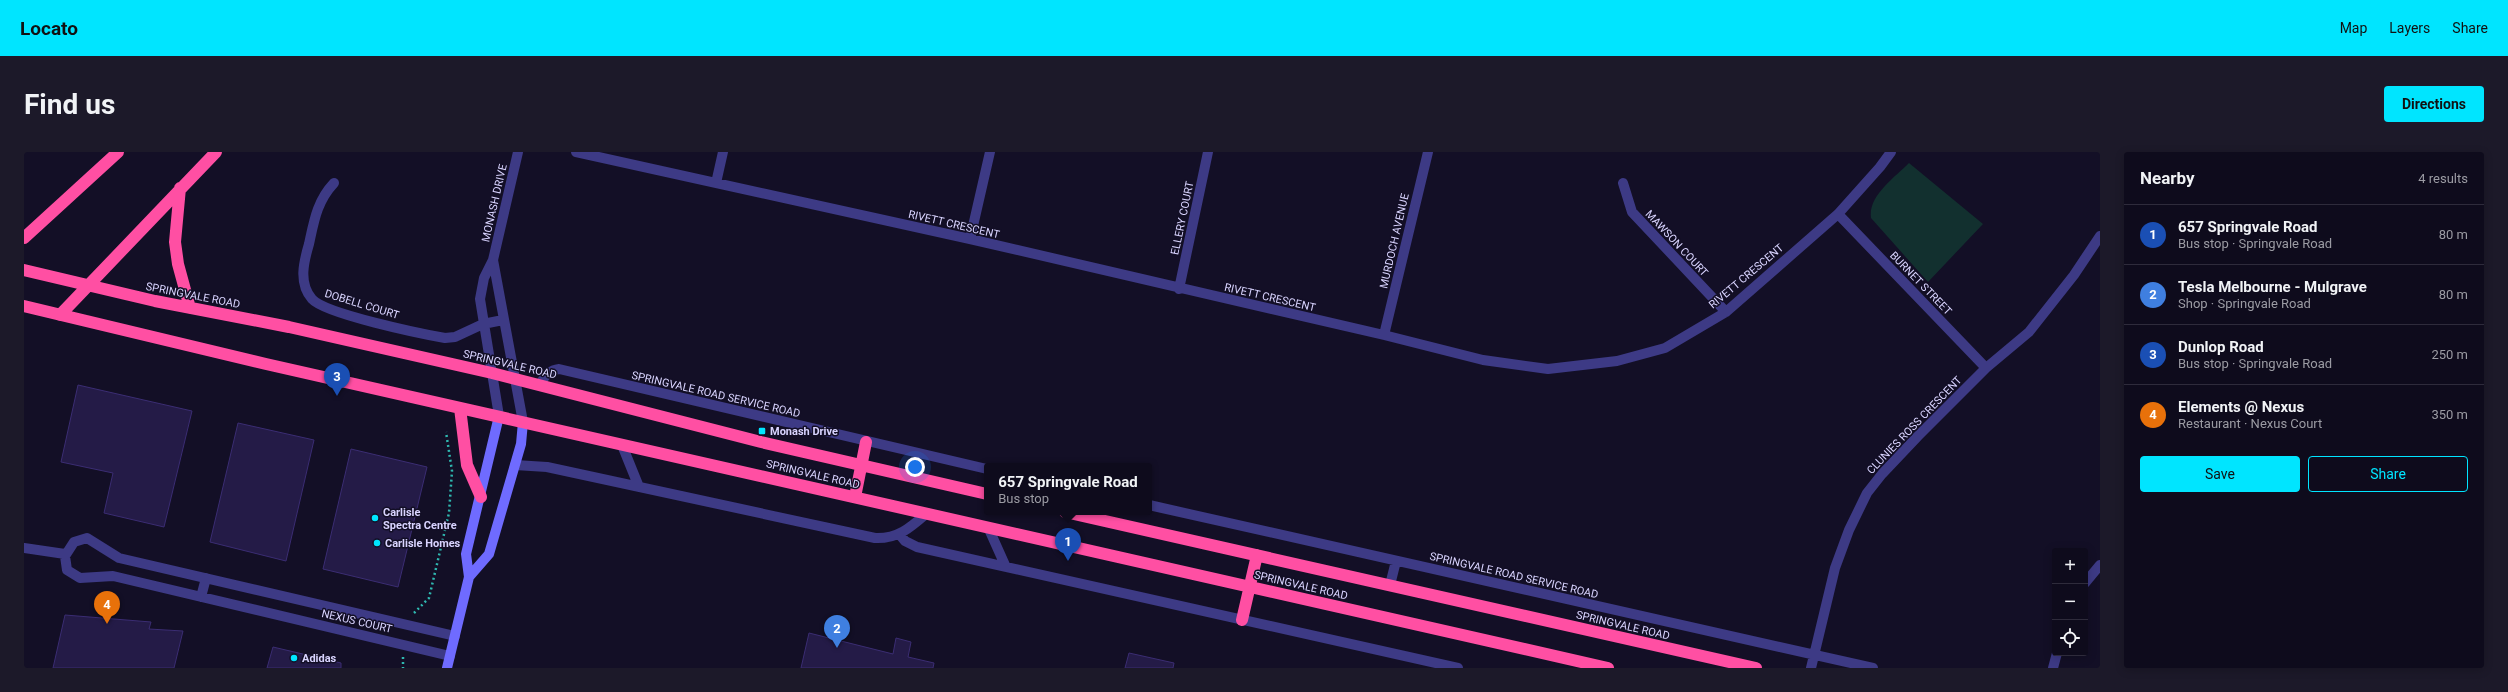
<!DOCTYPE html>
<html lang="en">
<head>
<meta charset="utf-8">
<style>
	:root { --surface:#0e0b1c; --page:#1c1929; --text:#f1f3f6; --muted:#9b9ba3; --line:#2e2b3b; --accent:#00e5ff }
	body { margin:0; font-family:Roboto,sans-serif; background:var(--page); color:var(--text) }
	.controls { position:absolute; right:12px; bottom:12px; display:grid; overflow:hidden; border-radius:4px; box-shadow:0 2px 10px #0003 }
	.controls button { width:36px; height:36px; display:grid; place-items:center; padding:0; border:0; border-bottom:1px solid var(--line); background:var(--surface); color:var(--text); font:20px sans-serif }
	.you { position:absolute; left:891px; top:315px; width:14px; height:14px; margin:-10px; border:3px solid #fff; border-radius:50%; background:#1a73e8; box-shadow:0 0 0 6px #1a73e833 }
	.badge { display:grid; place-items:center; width:26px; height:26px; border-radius:50%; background:var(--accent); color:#fff; font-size:13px; font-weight:700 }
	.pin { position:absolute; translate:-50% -33px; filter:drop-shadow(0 1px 2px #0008) }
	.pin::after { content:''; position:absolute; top:21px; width:14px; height:12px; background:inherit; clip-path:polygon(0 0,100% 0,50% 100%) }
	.popup { position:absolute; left:960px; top:311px; width:168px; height:52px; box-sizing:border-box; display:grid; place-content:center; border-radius:4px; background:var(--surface); filter:drop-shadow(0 1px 3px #0005); font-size:13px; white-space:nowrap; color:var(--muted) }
	.popup b { font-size:15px; color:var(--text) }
	.popup::after { content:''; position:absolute; left:50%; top:100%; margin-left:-8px; border:8px solid transparent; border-top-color:var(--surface) }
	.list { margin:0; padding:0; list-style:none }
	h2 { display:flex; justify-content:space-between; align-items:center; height:52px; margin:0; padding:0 16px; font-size:17px }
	h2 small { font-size:13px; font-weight:400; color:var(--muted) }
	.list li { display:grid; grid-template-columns:26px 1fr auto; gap:12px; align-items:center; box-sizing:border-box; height:60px; padding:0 16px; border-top:1px solid var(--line) }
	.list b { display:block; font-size:15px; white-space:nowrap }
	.list p { margin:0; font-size:13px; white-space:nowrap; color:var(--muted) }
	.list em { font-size:13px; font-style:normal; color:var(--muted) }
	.actions { display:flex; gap:8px; padding:12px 16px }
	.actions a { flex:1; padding:9px 0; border:1px solid var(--accent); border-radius:4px; text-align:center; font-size:14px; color:var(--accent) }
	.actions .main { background:var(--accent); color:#111 }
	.icon { flex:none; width:22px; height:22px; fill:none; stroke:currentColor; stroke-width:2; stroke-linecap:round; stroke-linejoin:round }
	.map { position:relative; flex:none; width:2076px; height:516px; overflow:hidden; border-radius:4px }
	header { display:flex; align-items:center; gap:24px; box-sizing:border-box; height:56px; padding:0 20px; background:var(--accent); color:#111 }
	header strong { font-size:19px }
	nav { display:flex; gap:22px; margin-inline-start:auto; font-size:14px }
	.intro { display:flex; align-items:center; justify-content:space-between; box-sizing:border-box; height:96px; padding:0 24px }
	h1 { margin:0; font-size:28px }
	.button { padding:10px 18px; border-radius:4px; background:var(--accent); color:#111; font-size:14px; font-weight:700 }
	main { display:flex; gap:24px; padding:0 24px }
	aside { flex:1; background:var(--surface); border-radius:4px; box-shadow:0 2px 10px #0003 }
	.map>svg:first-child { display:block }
</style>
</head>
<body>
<header>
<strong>Locato</strong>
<nav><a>Map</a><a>Layers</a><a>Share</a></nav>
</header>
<div class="intro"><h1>Find us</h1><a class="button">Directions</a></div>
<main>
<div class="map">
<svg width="2076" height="516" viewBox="0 0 2076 516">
	<rect width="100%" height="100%" fill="#130f26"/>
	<path fill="#12302f" d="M1885,11L1959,72L1904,130L1847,66C1844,44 1870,26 1885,11Z"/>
	<path fill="#241b47" stroke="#3b2d73" d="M54,233L168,259L140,375L80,361L89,321L37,310Z
		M214,271L290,288L262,409L186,390Z
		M327,297L403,315L374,435L299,417Z
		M41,463L127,470L125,477L159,479L150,516H29Z
		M785,481L869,502L872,486L887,490L884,505L910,511L909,516H777Z
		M249,495L317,511V516H243Z
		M1105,501L1150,511L1149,516H1101Z"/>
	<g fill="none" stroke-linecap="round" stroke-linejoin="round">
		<path stroke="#2fb8b0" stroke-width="2.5" stroke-dasharray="2 3" stroke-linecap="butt" d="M390,461L405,446L425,361L428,319L422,280
			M379,505V516"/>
		<path stroke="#3d3a85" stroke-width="10" d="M552,0L946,87L1360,183L1459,208L1524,217L1593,209L1641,196L1702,160L1814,62L1856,15L1867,0
			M310,31C293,49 290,69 285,92C280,109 274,131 288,147C301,162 398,182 421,186L431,185L459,172L479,168
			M692,31L699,0
			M1599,31L1608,60L1702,160
			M1814,62L1962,216
			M946,87L966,0
			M469,108L499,270
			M1155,137L1184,0
			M1360,183L1404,0
			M516,233C520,224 525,218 535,217L963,317
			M475,264L456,147L460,126L469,108L494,0
			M598,293L615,335
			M491,313L523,315L851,386C874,387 887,375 903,361
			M1125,353L1849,516
			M964,375L981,413
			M876,383L881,389L893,395L1434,516
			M0,396L41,402
			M2061,431L2076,413
			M1366,433L1372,409
			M177,445L182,426
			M426,504L89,424L56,426L43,418L41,404L50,390L63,386L95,406L431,484
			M1787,516L1811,416L1825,378L1843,341L1858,322L1894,284L1962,216L2005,180L2050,123L2076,84
			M2029,516L2033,501"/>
		<path stroke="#6f6bff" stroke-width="10" d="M445,425L465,402L497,292L499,270
			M423,516L445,425L442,402L475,264"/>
		<path stroke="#ff4fa3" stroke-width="12" d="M156,36L151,90L154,112L166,156
			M0,86L94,0
			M0,118L131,149L265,175L468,221L737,290L963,342
			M0,154L242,212L1584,516
			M36,163L192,0
			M436,256L443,313L457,345
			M831,345L842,290
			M1041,360L1732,516
			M1218,468L1233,403"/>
	</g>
	<g fill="#00e5ff" stroke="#130f26" stroke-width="1.5">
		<rect x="734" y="275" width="8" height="8" rx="2"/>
		<circle cx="351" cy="366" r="4"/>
		<circle cx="353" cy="391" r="4"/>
		<circle cx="270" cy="506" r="4"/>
	</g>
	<g text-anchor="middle" stroke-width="3" stroke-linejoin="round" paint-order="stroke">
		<g font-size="11" fill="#d9d4ff" stroke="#130f26">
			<text transform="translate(470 51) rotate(-77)" y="4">MONASH DRIVE</text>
			<text transform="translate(1158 66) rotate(-78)" y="4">ELLERY COURT</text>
			<text transform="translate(930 72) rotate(13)" y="4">RIVETT CRESCENT</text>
			<text transform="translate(1370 89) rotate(-77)" y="4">MURDOCH AVENUE</text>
			<text transform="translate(1653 91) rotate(47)" y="4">MAWSON COURT</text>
			<text transform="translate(1722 124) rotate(-40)" y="4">RIVETT CRESCENT</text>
			<text transform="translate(1897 131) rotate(46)" y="4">BURNET STREET</text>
			<text transform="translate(169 143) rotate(11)" y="4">SPRINGVALE ROAD</text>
			<text transform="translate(1246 145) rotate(13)" y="4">RIVETT CRESCENT</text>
			<text transform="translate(338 152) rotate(17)" y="4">DOBELL COURT</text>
			<text transform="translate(486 212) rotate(13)" y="4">SPRINGVALE ROAD</text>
			<text transform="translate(692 242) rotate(13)" y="4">SPRINGVALE ROAD SERVICE ROAD</text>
			<text transform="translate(1890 273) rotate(-46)" y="4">CLUNIES ROSS CRESCENT</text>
			<text transform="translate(789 322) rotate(13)" y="4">SPRINGVALE ROAD</text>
			<text transform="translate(1490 423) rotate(13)" y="4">SPRINGVALE ROAD SERVICE ROAD</text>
			<text transform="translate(1277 433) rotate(13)" y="4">SPRINGVALE ROAD</text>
			<text transform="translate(333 469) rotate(13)" y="4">NEXUS COURT</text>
			<text transform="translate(1599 473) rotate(13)" y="4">SPRINGVALE ROAD</text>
		</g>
		<g font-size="11" font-weight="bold" fill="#d9d4ff" stroke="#130f26" text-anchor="start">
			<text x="746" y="283">Monash Drive</text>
			<text x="359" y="364">Carlisle<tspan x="359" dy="13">Spectra Centre</tspan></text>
			<text x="361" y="395">Carlisle Homes</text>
			<text x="278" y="510">Adidas</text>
		</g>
	</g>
</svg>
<div class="controls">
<button>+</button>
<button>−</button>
<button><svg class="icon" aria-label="locate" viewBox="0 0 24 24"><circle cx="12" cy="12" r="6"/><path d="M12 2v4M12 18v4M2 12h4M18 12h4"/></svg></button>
</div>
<div class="you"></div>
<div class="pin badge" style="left:1044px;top:409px;background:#1a4fb4">1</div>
<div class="popup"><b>657 Springvale Road</b>Bus stop</div>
<div class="pin badge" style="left:813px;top:496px;background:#3f7fe0">2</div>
<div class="pin badge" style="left:313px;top:244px;background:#1a4fb4">3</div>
<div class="pin badge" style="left:83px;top:472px;background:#e8710a">4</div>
</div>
<aside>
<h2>Nearby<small>4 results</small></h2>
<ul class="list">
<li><span class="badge" style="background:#1a4fb4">1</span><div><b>657 Springvale Road</b><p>Bus stop · Springvale Road</p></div><em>80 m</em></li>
<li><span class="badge" style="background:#3f7fe0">2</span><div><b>Tesla Melbourne - Mulgrave</b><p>Shop · Springvale Road</p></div><em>80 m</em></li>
<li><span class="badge" style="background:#1a4fb4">3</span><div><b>Dunlop Road</b><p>Bus stop · Springvale Road</p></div><em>250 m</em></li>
<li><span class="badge" style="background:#e8710a">4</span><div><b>Elements @ Nexus</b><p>Restaurant · Nexus Court</p></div><em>350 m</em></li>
</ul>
<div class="actions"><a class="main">Save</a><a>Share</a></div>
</aside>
</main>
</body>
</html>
